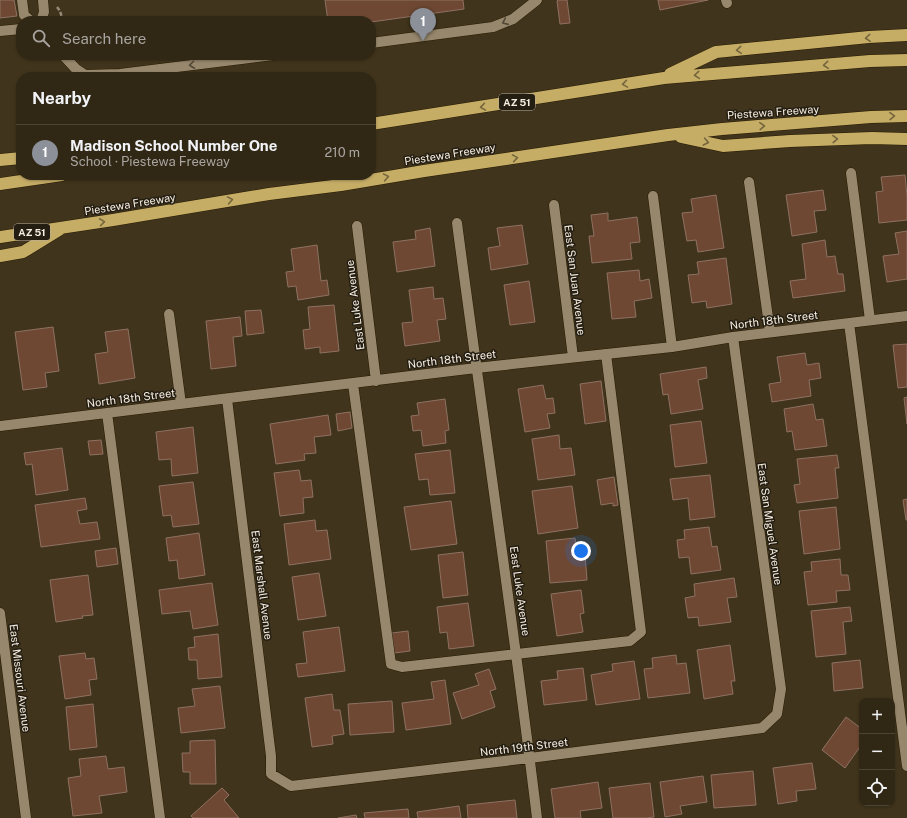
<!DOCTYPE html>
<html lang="en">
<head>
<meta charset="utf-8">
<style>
	:root { --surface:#312715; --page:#392f1e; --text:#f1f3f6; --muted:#a8a5a0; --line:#4c4434; --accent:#8c9099 }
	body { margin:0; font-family:"Public Sans",sans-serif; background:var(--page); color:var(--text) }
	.controls { position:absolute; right:12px; bottom:12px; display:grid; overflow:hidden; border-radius:8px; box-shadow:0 1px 3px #0004 }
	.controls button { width:36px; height:36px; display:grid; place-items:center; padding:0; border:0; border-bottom:1px solid var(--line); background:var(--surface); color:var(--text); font:20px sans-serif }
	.you { position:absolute; left:581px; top:551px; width:14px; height:14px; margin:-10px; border:3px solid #fff; border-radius:50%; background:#1a73e8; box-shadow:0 0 0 6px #1a73e833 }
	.badge { display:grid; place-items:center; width:26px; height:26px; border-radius:50%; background:var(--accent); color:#fff; font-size:13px; font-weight:700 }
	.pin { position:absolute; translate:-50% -33px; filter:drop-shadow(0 1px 2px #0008) }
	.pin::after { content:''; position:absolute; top:21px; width:14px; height:12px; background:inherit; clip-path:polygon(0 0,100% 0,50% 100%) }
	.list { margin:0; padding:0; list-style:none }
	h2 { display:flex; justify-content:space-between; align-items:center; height:52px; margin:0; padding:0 16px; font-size:17px }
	h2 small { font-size:13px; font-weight:400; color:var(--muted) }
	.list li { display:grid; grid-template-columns:26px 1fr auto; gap:12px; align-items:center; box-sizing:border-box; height:56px; padding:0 16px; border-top:1px solid var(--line) }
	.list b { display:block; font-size:15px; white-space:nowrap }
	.list p { margin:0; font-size:13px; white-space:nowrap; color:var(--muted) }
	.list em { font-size:13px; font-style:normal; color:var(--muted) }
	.icon { flex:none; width:22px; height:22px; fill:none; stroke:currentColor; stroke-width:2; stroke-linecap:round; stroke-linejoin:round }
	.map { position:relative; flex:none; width:907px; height:818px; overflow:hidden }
	.search { position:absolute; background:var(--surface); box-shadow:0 1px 3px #0004; left:16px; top:16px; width:360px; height:44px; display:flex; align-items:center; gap:10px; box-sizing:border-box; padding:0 14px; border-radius:16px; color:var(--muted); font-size:15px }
	.panel { position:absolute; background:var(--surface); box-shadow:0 1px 3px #0004; left:16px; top:72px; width:360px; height:108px; border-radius:16px }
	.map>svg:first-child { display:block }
</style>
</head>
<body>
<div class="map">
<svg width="907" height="818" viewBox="0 0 907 818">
	<rect width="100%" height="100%" fill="#41341c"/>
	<path fill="#6e4832" stroke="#8e7162" d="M0,0H14L17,16L0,18Z
		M325,0H463L464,9L371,22V21H328Z
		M558,0H567L570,23L560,24L557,1Z
		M658,0H708L660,10Z
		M905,175L907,196V220L879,223L876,192L883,191L881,177Z
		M823,190L826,210L814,211L817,232L792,236L786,195Z
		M716,195L724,248L698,252L696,240L687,241L682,213L693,212L691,199Z
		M608,213V221L637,217L640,242L630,243L632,259L592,263L589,236H594L591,215Z
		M522,225L528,264L491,270L488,248L500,246L497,228Z
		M430,228L435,266L397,272L393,242L416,239L415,231Z
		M907,231V279L887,282L883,256L899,254L895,233Z
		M825,240L827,257L835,256L838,274H843L845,291L793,298L790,281L806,279L802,244Z
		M317,245L321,281L327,280L329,295L298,300L296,286L288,287L286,272L294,271L291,249Z
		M726,258L732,304L707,308L706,301L692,303L688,275L699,274L697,262Z
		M639,270L640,281L649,279L652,298L634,301L636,317L612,319L607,273Z
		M529,281L535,322L510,325L504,285Z
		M433,287L434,299L443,298L446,319L437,320L440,341L405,346L402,323L413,322L409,290Z
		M334,305L339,351L320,353V347L305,349L303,330L310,329L308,307Z
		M261,310L264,333L247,335L245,311Z
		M240,317L242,336L233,337L236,366L211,369L206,321Z
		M53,327L59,371L45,373L47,387L23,390L15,332Z
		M128,329L135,378L99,384L95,354L108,352L105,332Z
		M907,344V387L898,388L893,345Z
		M805,353L807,365L819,363L821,378L809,380L811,396L772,402L769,384L781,382L777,357Z
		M706,367L707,378L698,380L703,409L671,414L668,394L663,395L660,374Z
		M601,381L606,421L585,424L580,384Z
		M543,385L546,399L553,398L555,413L547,414L550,428L525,432L518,389Z
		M907,397V424L904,398Z
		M445,399L449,430L445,431L446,443L423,446L421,430L413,431L411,416L419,415L417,403Z
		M813,404L816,420L823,419L827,446L795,450L792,431L787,432L784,409Z
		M350,412L352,428L338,431L336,414Z
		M328,415L331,435L314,437L316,453L304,454L305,460L276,464L270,424Z
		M701,421L707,463L675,467L670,425Z
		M193,427L198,473L172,476L171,459L159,460L156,432Z
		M559,435L560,449L571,448L575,475L538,480L532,439Z
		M101,440L103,454L90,455L88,441Z
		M62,448L68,490L36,495L32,464L26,465L24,453Z
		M450,450L455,493L430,495L428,479L419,480L415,454Z
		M837,455L839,468H835L838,498L797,503L794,485L800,484L797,459Z
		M299,470L301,481L311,480L313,497L303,498L304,513L280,516L274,473Z
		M710,475L715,517L690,520L688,498L673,500L670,479Z
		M614,477L618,505L613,506V503L601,505L597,480Z
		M193,482L199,524L173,527L171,515L163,516L159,486Z
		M572,486L578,528L538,534L532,491Z
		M85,498L87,509L77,511L80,524L97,522L100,539L41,547L35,505Z
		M907,499V520H906L903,500Z
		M451,501L457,544L411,550L404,507Z
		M836,507L840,549L804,554L799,511Z
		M315,520L316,531L327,530L331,559L289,565L284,524Z
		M709,527L712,547L717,546L721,570L691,574L689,557L679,558L677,540L685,539L684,530Z
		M199,533L205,575L179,579L177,560L169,561L166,538Z
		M575,538L577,555L585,554L587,580L550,583L546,541Z
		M116,548L118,564L97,567L95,551Z
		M463,552L468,595L443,598L438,555Z
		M840,559L841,575H848L850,590L836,591L837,602L808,605L804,572L812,571L811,562Z
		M319,573L326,616L298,620L292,577Z
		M88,575L93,615L82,616L83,618L56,622L50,580Z
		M734,578L737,597L727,598L731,622L699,626L698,617L688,618L685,598L695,596L694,584Z
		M212,583L218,625L193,629L190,611L162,614L159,590Z
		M581,590L584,613L580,614L583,632L557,636L551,594Z
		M468,603L474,646L449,649L447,632L440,633L437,607Z
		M850,607L852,621L843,622L846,654L816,657L811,611Z
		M339,627L345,671L298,677L296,664L307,663L303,632Z
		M408,631L410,651L394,653L392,633Z
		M218,634L222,677L198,679L197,660H189L188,648L195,647L194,637Z
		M730,645L735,681H731L733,694L704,699L697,650Z
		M85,653L86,659L94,658L97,679L89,680L91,695L65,699L59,656Z
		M676,655L677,664L686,663L690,693L648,698L644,669L653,668L652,658Z
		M860,660L863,688L834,691L832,663Z
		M634,661L640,699L596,705L591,675L613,671L612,664Z
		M583,668L587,700L544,705L541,681L558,679L557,671Z
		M489,669L496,689L490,691L495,707L462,719L453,693L479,685L475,674Z
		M445,680L451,724L406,730L402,703L434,699L431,682Z
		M220,686L225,728L181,733L178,708L195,706L192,689Z
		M332,694L334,710H340L344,734L332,736L333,744L312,747L305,698Z
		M392,701L394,732L350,735L348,704Z
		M93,704L97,747L70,750L66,707Z
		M846,717L862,729V744L845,768L822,750Z
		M215,740L216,784H190V772H183L182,753H190V741Z
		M106,756L108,769L124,767L127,792L99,796L102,813L73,816L68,778L81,776L79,759Z
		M812,763L816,789L796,791L797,801L778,804L773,768Z
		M753,771L756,805L714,808L711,775Z
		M703,776L707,802L680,806L682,814L665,817L660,782Z
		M598,782L602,808L580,811L581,818H555L551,789Z
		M650,783L654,817L646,818H613L609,788Z
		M222,788L229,795L224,800L239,818H193L191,816Z
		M515,800L517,818H468L467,805Z
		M459,806L461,818H418L417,812Z
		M408,809L409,818H365L364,813Z
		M356,815L357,818H338Z"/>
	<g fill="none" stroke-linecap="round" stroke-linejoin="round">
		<defs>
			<path id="minor" d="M22,0L24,15L31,21
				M726,0L727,3
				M41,21L44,12L43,0
				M0,31L21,29
				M371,43L493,27L513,19L537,0
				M63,55L76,69L85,75L120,74L273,55
				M851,173L870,320
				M749,182L770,332
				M653,196L672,347
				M554,205L573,357
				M457,223C483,421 513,619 537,818
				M357,226L376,381
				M169,314L181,404
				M849,323L907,766
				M353,384L391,664L402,667L630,641L641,632L606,354
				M227,399L271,756V774L291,786L530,758L762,728L777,714L781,689L733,337
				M107,413L160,818
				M0,426L476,368L672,347L733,337L907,316
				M0,613C9,681 17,750 26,818"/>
			<path id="highway" d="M670,74L716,52L869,37L907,35
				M371,124L664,78L870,61L907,60
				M681,137L723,146L790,141L872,138L907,139
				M0,160L21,158
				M0,184L62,175
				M0,237L113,220L269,194L341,185L424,171L668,135L722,129L871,117L907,116
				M0,256L23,252L59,230"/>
		</defs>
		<use href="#minor" stroke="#271b03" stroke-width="11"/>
		<use href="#highway" stroke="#271b03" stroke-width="13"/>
		<path stroke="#958a77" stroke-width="2.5" stroke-dasharray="4 2" stroke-linecap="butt" d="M57,7L60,11L63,21"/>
		<use href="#minor" stroke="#97886d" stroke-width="10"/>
		<use href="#highway" stroke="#c6ad66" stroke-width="12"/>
	</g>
	<defs><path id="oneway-chevron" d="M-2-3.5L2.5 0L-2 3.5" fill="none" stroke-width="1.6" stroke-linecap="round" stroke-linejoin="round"/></defs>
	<g stroke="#514836">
		<use href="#oneway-chevron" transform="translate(505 22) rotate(156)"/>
		<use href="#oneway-chevron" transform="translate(192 65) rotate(173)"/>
	</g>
	<g stroke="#74653c">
		<use href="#oneway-chevron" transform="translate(868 38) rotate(175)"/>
		<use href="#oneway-chevron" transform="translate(739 50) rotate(175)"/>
		<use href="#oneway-chevron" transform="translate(826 65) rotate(175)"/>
		<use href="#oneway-chevron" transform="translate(697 75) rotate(175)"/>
		<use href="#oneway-chevron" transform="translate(625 84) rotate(171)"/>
		<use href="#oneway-chevron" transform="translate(483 107) rotate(171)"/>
		<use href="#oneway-chevron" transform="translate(892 116) rotate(-2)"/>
		<use href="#oneway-chevron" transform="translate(762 126) rotate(-4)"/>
		<use href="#oneway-chevron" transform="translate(835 139) rotate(-2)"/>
		<use href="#oneway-chevron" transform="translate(706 142) rotate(11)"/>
		<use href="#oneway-chevron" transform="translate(515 158) rotate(-9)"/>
		<use href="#oneway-chevron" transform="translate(386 177) rotate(-10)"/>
		<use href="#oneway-chevron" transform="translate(230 200) rotate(-10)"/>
		<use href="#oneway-chevron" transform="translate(102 222) rotate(-8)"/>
	</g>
	<g text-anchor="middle" stroke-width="3" stroke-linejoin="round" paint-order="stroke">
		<g fill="#231d12" stroke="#b7afa2" stroke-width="1">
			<rect x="499" y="94" width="36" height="16" rx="3"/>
			<rect x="14" y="224" width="36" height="16" rx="3"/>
		</g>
		<g font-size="10" font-weight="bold" fill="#f7eee0">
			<text x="517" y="106">AZ 51</text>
			<text x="32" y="236">AZ 51</text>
		</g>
		<g font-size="11" fill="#f7eee0" stroke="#231d12">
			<text transform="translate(773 112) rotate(-4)" y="4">Piestewa Freeway</text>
			<text transform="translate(450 154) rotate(-9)" y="4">Piestewa Freeway</text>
			<text transform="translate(130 204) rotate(-9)" y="4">Piestewa Freeway</text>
			<text transform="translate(575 280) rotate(83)" y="4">East San Juan Avenue</text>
			<text transform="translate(355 305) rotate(-97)" y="4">East Luke Avenue</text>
			<text transform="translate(774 320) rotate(-7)" y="4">North 18th Street</text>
			<text transform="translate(452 359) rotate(-7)" y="4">North 18th Street</text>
			<text transform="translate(131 398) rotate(-7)" y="4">North 18th Street</text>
			<text transform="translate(770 524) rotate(82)" y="4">East San Miguel Avenue</text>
			<text transform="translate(262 585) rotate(83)" y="4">East Marshall Avenue</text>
			<text transform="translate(520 591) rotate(82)" y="4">East Luke Avenue</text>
			<text transform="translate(20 678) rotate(83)" y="4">East Missouri Avenue</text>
			<text transform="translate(524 747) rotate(-7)" y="4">North 19th Street</text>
		</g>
	</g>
</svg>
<div class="controls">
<button>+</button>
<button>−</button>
<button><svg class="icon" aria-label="locate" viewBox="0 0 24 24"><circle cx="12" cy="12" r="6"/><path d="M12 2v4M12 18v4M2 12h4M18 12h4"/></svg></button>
</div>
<div class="you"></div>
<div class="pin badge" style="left:423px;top:41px">1</div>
<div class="search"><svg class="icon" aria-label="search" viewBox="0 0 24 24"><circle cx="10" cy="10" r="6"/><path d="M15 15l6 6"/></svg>Search here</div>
<section class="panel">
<h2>Nearby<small></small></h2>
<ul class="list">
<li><span class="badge">1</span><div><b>Madison School Number One</b><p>School · Piestewa Freeway</p></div><em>210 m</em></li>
</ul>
</section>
</div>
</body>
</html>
